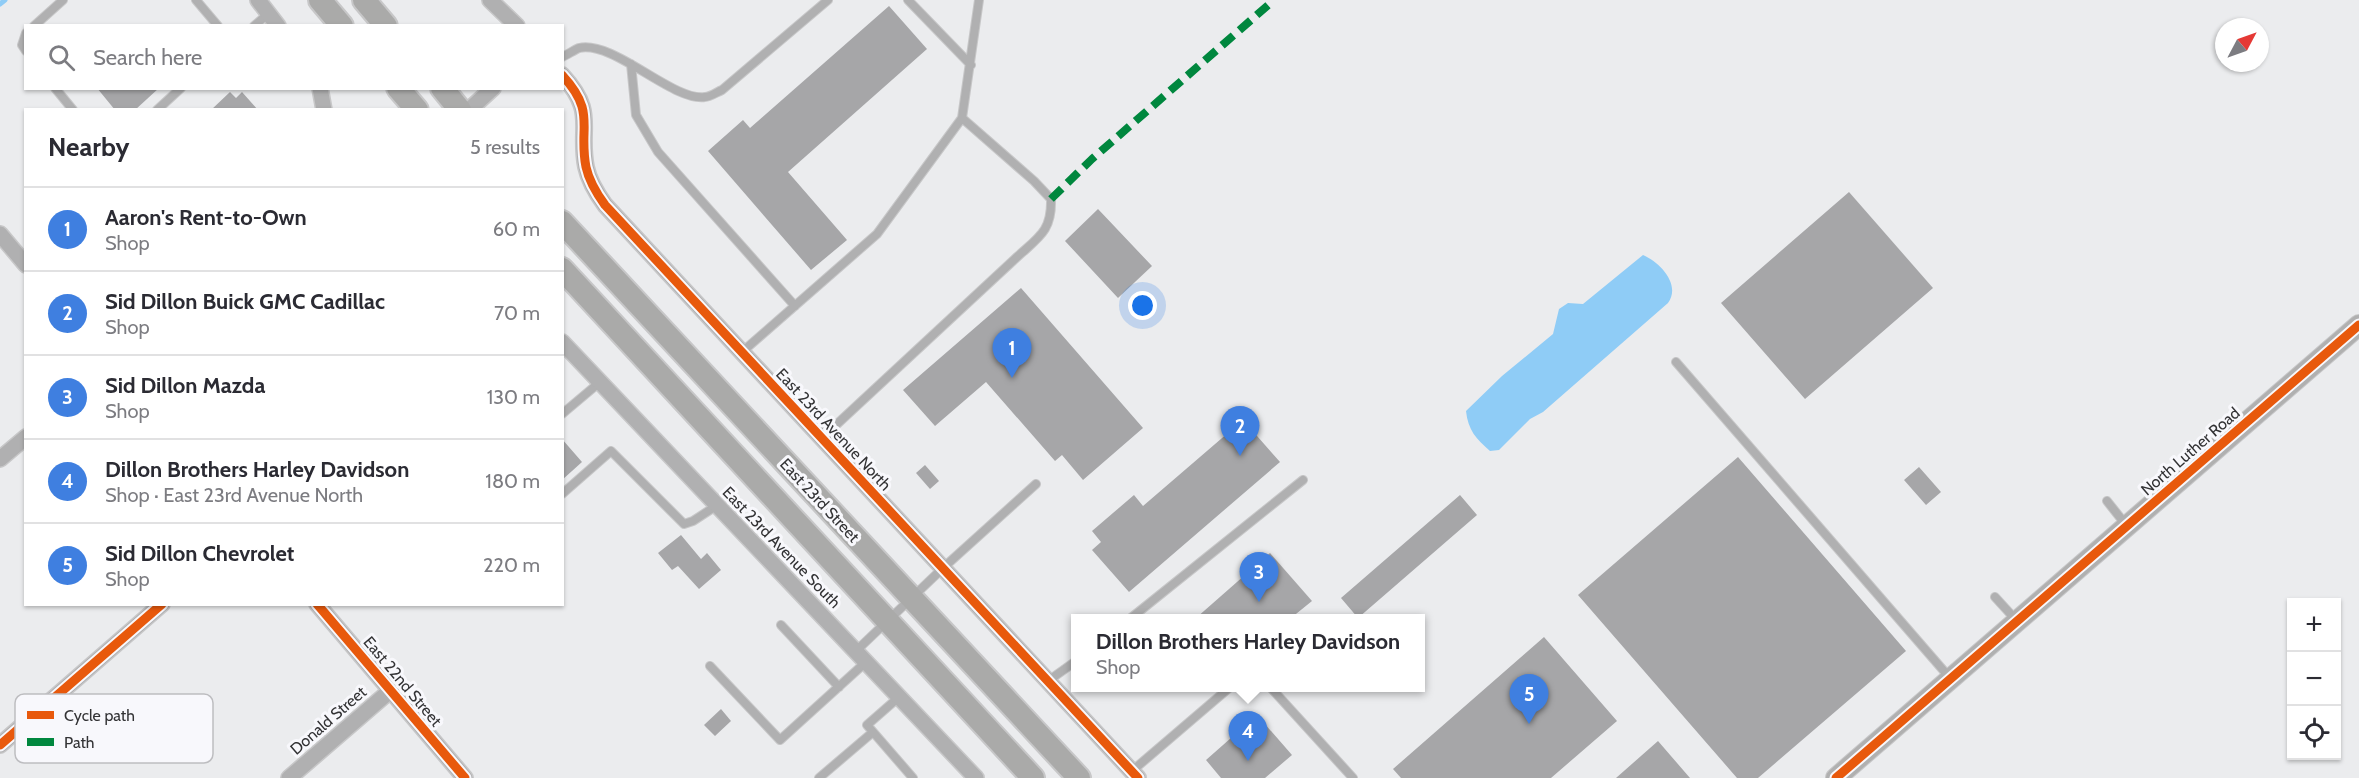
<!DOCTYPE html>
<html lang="en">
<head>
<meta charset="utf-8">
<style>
	:root { --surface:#fff; --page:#f7f7f7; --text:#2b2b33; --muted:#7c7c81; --line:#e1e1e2; --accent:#737476 }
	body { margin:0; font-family:Cabin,sans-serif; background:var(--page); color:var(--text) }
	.controls { position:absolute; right:18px; bottom:18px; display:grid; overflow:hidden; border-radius:0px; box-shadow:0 2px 4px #0004 }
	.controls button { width:54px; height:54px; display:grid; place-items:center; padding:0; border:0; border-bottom:2px solid var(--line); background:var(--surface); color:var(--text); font:30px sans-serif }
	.compass { position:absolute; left:2215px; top:18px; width:54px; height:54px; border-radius:50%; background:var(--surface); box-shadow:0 2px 4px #0004; rotate:49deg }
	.you { position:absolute; left:1143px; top:306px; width:21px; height:21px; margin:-15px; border:4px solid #fff; border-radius:50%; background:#1a73e8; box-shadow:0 0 0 9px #1a73e833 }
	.badge { display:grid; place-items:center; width:39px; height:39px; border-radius:50%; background:var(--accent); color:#fff; font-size:20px; font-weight:700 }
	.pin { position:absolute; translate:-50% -50px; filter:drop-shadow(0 2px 3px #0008) }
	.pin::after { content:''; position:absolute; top:32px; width:21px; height:18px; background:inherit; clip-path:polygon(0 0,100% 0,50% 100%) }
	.popup { position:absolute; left:1071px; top:614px; width:354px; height:78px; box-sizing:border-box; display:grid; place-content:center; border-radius:0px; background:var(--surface); filter:drop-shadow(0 2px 4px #0005); font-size:20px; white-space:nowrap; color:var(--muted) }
	.popup b { font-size:22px; color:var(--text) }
	.popup::after { content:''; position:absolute; left:50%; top:100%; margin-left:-12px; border:12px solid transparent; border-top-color:var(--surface) }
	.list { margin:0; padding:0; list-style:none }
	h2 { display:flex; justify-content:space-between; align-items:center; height:78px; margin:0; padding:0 24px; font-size:26px }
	h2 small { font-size:20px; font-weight:400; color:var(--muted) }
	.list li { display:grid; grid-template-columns:39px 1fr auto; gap:18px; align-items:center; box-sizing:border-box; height:84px; padding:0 24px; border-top:2px solid var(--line) }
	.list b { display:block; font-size:22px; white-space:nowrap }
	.list p { margin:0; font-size:20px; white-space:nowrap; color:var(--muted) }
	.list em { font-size:20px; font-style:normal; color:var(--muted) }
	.icon { flex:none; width:33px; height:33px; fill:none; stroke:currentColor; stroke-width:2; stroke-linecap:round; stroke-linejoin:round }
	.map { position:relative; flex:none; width:2359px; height:778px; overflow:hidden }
	.search { position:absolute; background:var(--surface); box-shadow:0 2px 4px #0004; left:24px; top:24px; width:540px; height:66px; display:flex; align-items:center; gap:15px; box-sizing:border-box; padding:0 21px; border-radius:0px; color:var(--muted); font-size:22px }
	.panel { position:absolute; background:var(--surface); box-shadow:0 2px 4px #0004; left:24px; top:108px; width:540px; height:498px; border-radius:0px }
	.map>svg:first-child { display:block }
</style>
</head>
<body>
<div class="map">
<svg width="2359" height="778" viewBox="0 0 2359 778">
	<rect width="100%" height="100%" fill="#ebecee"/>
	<path fill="#8fccf6" d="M1643,255C1661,263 1681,285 1668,303L1543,412L1530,419L1499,450L1490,451C1476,439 1468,430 1466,411L1502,376L1553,334L1559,309L1568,303L1583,304Z"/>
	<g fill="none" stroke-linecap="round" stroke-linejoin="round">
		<path stroke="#8fccf6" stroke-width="5" d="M0,4L5,0"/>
	</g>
	<path fill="#a6a6a8" d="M889,6L927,49L788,172L847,240L811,270L708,151L743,120L750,128Z
		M97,88H159L135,110H115Z
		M230,92L236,98L242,92L258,110H211Z
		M1849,192L1933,288L1805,399L1721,303Z
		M1098,209L1152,266L1118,298L1065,241Z
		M1021,288L1143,428L1083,480L1062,455L1055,461L986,382L935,426L903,390Z
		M1243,420L1280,462L1129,592L1092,550L1101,542L1092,531L1134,495L1143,506Z
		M562,439L582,462L562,480Z
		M1738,457L1906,651L1758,778H1737L1578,595Z
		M925,465L939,481L930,489L916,473Z
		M1919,467L1941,492L1926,505L1904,480Z
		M1460,495L1477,515L1358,618L1341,598Z
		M681,535L701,559L707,553L721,570L699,589L678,566L672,570L658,553Z
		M1270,553L1312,601L1291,618H1196Z
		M1544,637L1617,721L1551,778H1401L1393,769Z
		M721,709L731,721L715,736L704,725Z
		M1257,715L1292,755L1265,778H1221L1206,760Z
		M1658,741L1690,778H1616Z"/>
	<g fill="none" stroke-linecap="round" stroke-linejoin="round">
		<defs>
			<path id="lane" d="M196,0L218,26
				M908,0L971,65
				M34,26L63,0
				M254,26L269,13
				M26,33L22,45L26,51
				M562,57C567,55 574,50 579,48C614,40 673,102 705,97C710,97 717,92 722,90L828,0
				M631,64L636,115L658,152L795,306
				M55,88L73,110
				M157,110L181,88
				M742,352L877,234L962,118L979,0
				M1676,362L1950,678
				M562,414L600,382
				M822,438L1017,257C1039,237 1052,231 1051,199L1034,181L962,118
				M562,494L611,451L684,524L693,521L716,506
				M2107,501L2126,525
				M1995,597L2016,620
				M1131,618L1303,480
				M781,625L839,687
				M857,650L943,568L1036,484
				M710,666L780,740L866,662
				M1048,681L1076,661
				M1271,688L1353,778
				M899,697L867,725L913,778
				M1132,771L1229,688
				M819,778L873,732"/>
			<path id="street" d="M258,0L278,26
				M490,0L517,26
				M562,75C597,113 578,126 586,167C589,181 597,194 605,205L1138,778
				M320,88L324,110
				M469,110L493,88
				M0,234L26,265
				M562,342L976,778
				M0,459L26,437
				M317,604L465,778
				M0,745L162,604
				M289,778L391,690"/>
			<path id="secondary" d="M1836,778L2359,325"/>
			<path id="primary" d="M320,0L342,26
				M364,0L386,26
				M398,88L417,110
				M442,88L460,110
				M562,222L1079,778
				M562,269L1033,778"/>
		</defs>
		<use href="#lane" stroke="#c7c7c8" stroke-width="10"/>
		<use href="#street" stroke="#c7c7c8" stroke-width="18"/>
		<use href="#secondary" stroke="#c7c7c8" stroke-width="22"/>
		<use href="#primary" stroke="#c7c7c8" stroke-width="26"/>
		<use href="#lane" stroke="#b0b0b1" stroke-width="8"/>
		<use href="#street" stroke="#b0b0b1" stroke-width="15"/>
		<use href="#secondary" stroke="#b0b0b0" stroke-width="20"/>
		<use href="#primary" stroke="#aaaaa9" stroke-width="22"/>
		<path stroke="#00873e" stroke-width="8" stroke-dasharray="15 8" stroke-linecap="butt" d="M1051,199L1092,159L1274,0"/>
		<defs>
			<path id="cycleway" d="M562,75C597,113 578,126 586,167C589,181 597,194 605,205L1138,778
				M317,604L465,778
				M0,745L162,604
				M1836,778L2359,325"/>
		</defs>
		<use href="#cycleway" stroke="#f8f8fc" stroke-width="13"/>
		<use href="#cycleway" stroke="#e8590c" stroke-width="9"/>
	</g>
	<g text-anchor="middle" stroke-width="6" stroke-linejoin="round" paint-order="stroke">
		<g font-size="16" fill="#333335" stroke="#f8f8fc">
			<text transform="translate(834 429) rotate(47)" y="6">East 23rd Avenue North</text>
			<text transform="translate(2190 451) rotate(-41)" y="6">North Luther Road</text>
			<text transform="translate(820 500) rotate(47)" y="6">East 23rd Street</text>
			<text transform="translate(782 547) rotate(46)" y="6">East 23rd Avenue South</text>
			<text transform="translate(403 681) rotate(50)" y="6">East 22nd Street</text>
			<text transform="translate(328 720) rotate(-41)" y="6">Donald Street</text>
		</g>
	</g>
	<rect x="15" y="694" width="198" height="69" rx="9" fill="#f8f8fc" stroke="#bdbdc0" stroke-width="1.5"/>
	<rect x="27" y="711" width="27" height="8" fill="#e8590c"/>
	<rect x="27" y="738" width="27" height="8" fill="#00873e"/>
	<g font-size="16" fill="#333335">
		<text x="64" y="721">Cycle path</text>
		<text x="64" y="748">Path</text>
	</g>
</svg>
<div class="controls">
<button>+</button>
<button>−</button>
<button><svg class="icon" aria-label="locate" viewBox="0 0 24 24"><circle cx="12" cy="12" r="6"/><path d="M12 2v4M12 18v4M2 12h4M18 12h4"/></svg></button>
</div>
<svg class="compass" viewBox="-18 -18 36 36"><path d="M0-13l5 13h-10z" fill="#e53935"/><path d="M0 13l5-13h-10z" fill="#7c7c81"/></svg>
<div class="you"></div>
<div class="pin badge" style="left:1012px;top:378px;background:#3f7fe0">1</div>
<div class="pin badge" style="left:1240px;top:456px;background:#3f7fe0">2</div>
<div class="pin badge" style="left:1259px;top:602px;background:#3f7fe0">3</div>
<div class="pin badge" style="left:1248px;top:761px;background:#3f7fe0">4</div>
<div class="popup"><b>Dillon Brothers Harley Davidson</b>Shop</div>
<div class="pin badge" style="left:1529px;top:724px;background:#3f7fe0">5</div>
<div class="search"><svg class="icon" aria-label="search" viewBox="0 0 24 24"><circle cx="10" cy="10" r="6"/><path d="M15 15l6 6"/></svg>Search here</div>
<section class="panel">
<h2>Nearby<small>5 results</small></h2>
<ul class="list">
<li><span class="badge" style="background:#3f7fe0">1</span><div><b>Aaron's Rent-to-Own</b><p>Shop</p></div><em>60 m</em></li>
<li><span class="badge" style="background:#3f7fe0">2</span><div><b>Sid Dillon Buick GMC Cadillac</b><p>Shop</p></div><em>70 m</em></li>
<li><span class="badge" style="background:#3f7fe0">3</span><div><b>Sid Dillon Mazda</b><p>Shop</p></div><em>130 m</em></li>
<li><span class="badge" style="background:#3f7fe0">4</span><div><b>Dillon Brothers Harley Davidson</b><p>Shop · East 23rd Avenue North</p></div><em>180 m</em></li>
<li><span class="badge" style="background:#3f7fe0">5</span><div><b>Sid Dillon Chevrolet</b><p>Shop</p></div><em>220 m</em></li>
</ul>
</section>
</div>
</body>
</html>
